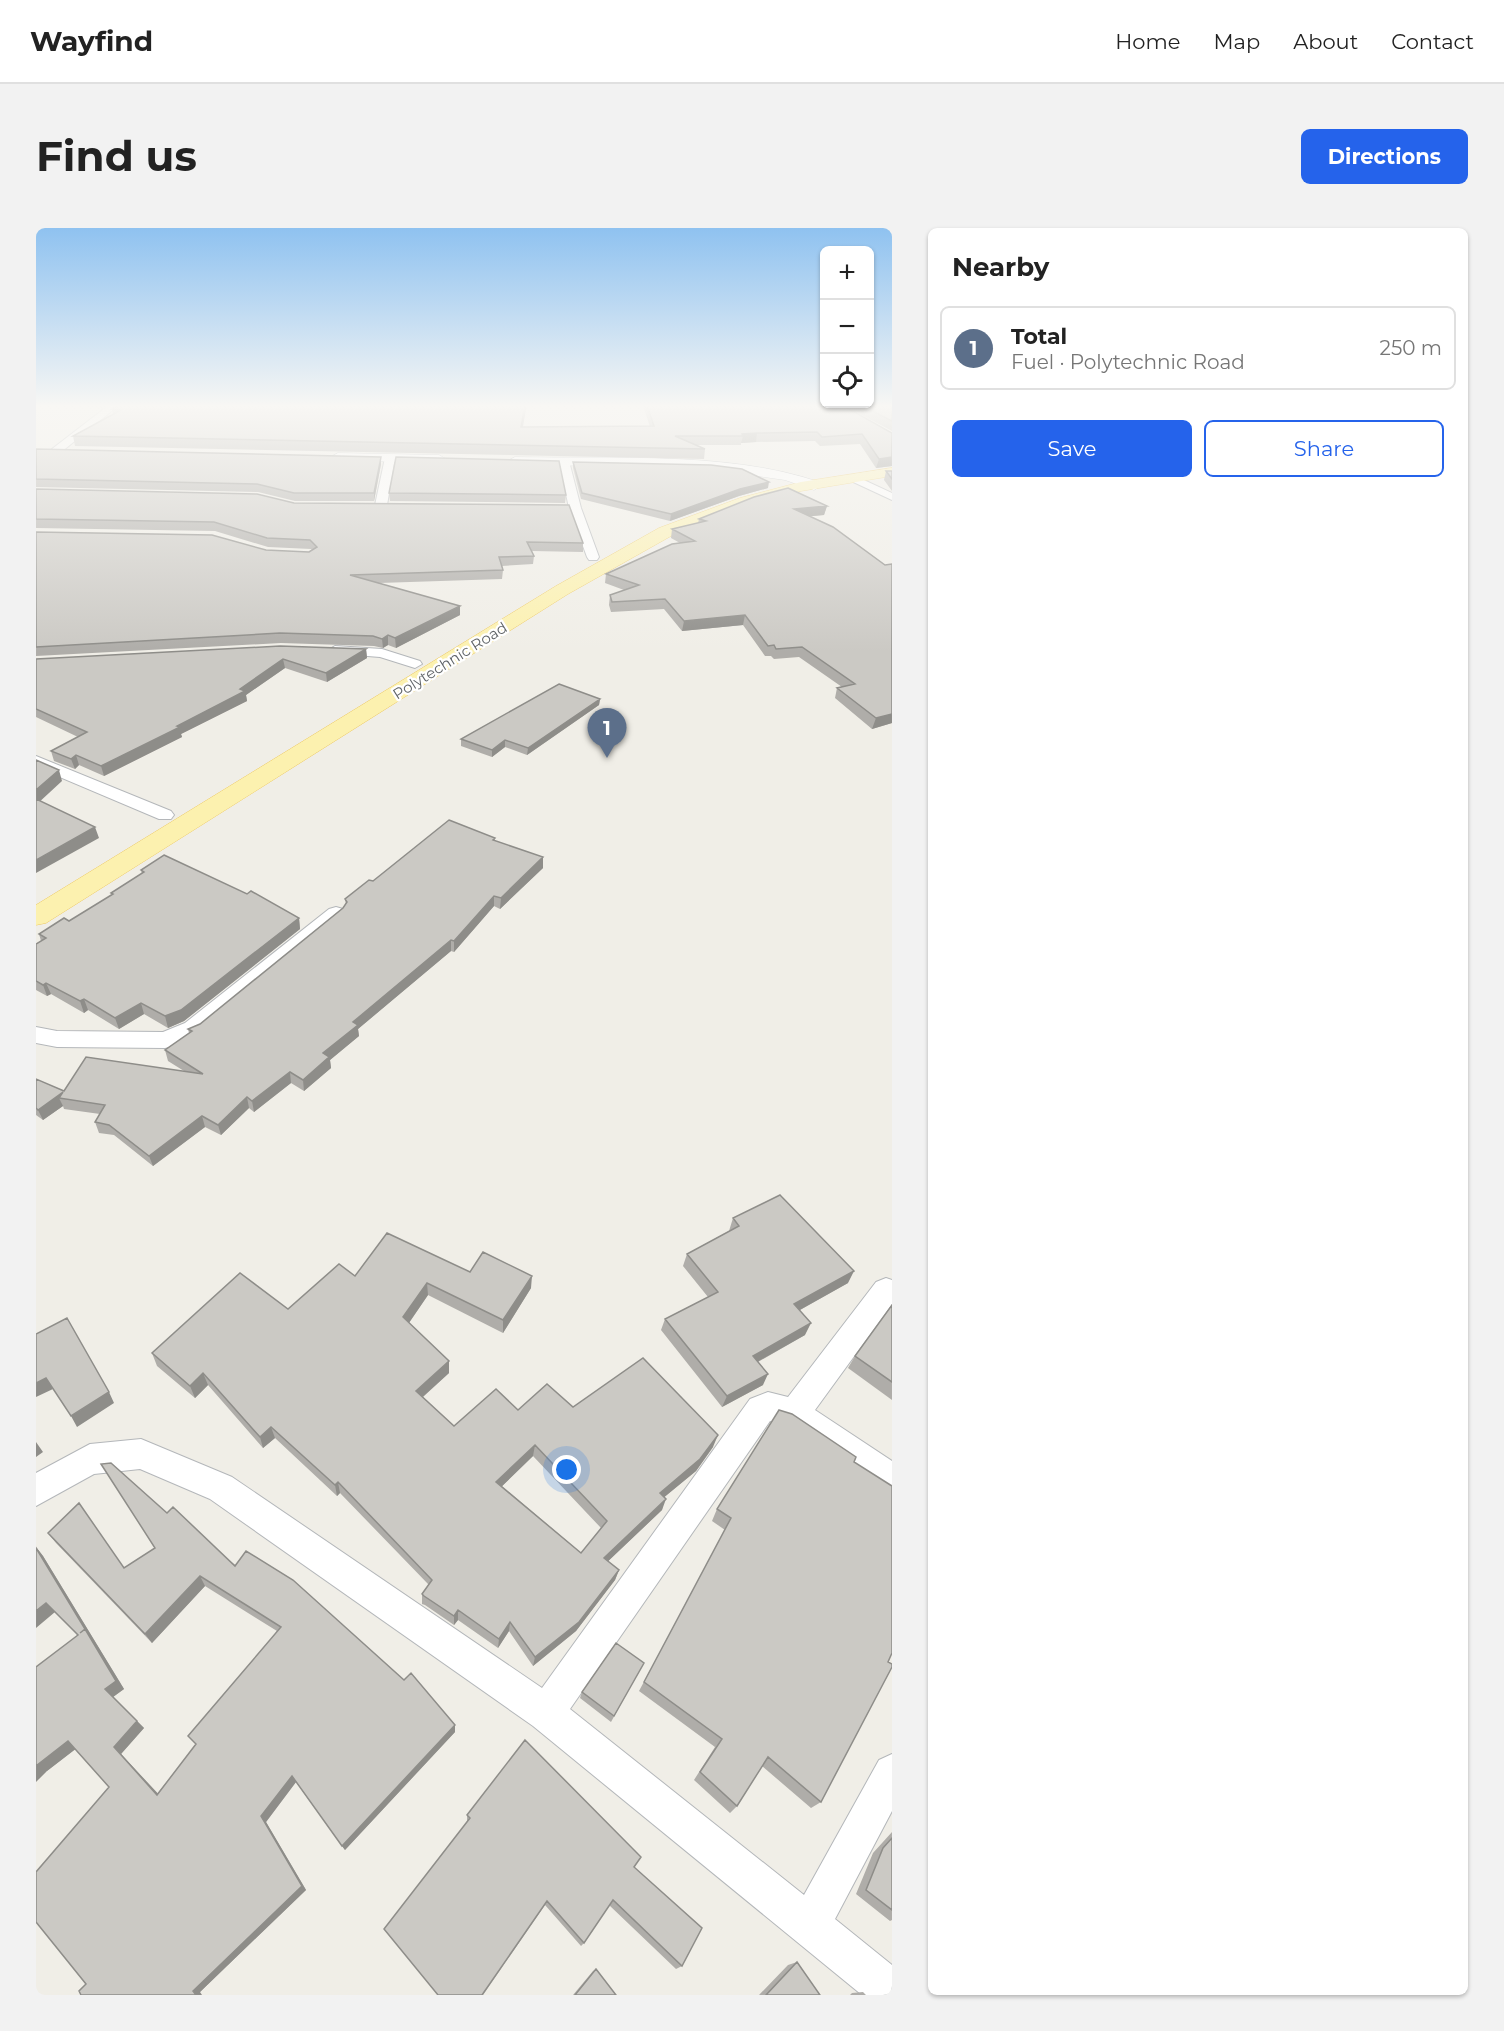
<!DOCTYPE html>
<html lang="en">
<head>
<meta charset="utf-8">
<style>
	:root { --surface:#fff; --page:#f2f2f2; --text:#222; --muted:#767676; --line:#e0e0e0; --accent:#2563eb }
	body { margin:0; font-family:Montserrat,sans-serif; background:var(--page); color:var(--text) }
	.controls { position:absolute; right:18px; top:18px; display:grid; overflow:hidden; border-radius:9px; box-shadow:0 2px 4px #0004 }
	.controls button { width:54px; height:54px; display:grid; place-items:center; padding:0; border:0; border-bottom:2px solid var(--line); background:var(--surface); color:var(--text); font:30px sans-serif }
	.you { position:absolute; left:531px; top:1242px; width:21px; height:21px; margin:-15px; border:4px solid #fff; border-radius:50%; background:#1a73e8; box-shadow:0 0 0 9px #1a73e833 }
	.badge { display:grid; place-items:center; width:39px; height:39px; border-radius:50%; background:var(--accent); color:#fff; font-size:20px; font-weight:700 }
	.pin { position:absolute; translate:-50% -50px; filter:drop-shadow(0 2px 3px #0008) }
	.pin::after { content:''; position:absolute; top:32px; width:21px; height:18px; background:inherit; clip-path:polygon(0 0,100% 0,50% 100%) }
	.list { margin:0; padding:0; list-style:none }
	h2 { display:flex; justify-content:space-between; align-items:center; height:78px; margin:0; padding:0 24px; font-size:26px }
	h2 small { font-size:20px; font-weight:400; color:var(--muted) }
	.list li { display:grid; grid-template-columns:39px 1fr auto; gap:18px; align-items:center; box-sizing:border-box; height:84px; margin:0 12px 12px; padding:0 12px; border:2px solid var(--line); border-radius:9px }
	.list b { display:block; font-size:22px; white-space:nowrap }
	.list p { margin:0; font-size:20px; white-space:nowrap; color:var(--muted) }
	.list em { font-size:20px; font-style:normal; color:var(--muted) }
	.actions { display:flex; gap:12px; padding:18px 24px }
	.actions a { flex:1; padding:14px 0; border:2px solid var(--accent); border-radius:9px; text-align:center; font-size:21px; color:var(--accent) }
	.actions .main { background:var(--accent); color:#fff }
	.icon { flex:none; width:33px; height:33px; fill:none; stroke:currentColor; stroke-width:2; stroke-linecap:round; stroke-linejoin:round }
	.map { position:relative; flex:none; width:856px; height:1767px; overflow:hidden; border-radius:9px }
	header { display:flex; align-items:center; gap:36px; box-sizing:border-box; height:84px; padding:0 30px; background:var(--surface); border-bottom:2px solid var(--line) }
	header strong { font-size:28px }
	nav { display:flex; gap:33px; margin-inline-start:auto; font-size:21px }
	.intro { display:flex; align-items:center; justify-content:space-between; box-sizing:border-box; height:144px; padding:0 36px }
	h1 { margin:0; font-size:42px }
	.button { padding:15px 27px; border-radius:9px; background:var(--accent); color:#fff; font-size:21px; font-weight:700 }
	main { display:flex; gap:36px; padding:0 36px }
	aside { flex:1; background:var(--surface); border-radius:9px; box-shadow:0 2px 4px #0004 }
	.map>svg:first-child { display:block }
</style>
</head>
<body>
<header>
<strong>Wayfind</strong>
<nav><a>Home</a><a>Map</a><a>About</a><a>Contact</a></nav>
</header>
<div class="intro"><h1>Find us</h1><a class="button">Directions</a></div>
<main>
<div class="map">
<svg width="856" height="1767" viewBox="0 0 856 1767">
	<rect width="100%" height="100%" fill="#f0eee7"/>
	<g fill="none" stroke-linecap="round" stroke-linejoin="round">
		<defs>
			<path id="minor" d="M73,177H83L24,225H16V221Z
				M354,227L359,230L351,277L345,280L339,277L349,230Z
				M528,230L533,233L545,280L563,329L561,332H553L551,329L533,280L523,233Z
				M817,247L856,265V272L813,252V248Z
				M299,418L346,421L384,433L386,436L379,440L344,429L294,425L292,422Z
				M0,528L135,583L138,587L135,591H123L0,539Z
				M300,679L307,681L310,685L307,689L165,805L137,818L129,820L21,819L0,815V799L21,803L127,804L149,795L293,681Z
				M850,1050L856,1052V1076L779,1182L856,1233V1266L845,1262L750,1197L734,1193L534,1481L768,1667L843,1532L856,1526V1583L799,1691L856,1737V1767H826L497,1498L174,1271L104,1241L58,1246L0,1278V1245L54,1216L105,1211L196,1249L506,1460L714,1171L732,1164L752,1169L840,1054Z"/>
			<path id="secondary" d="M302,225L403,227L410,231L403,235L297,232L295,229Z
				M479,229C575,231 693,223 783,254L786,257L778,262L749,252L674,241L474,236L472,233Z"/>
			<path id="primary" d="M856,240V248L765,263L716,276L635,308L532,366L10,695L0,697V677L520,358L623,300L704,270L765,254Z"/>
		</defs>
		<use href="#minor" stroke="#b4b7ba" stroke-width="2"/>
		<use href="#secondary" stroke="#b5b9bd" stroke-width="1"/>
		<use href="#primary" stroke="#edc862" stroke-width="1"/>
		<use href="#minor" fill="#fff" fill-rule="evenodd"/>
		<use href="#secondary" fill="#fff" fill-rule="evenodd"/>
		<use href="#primary" fill="#fcf1af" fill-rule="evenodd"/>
	</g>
	<path fill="#afada9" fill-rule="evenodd" d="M37,177H70L66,180Z
		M81,177H490L487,199H614L607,177H806L856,205V238L840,240L824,216L784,218L779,213L720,214L705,215V217H659L669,221L668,231L39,218L37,208L77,187L76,181L81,178Z
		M807,177H856V203Z
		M0,221L345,236L338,273H259L222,264L0,259Z
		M537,234L732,260L703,268L634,293L545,271L537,240Z
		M850,243L856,251V263L848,252Z
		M0,261L258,275L547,315V324L496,323L498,328L497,336L466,338L467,342L466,351L343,355L424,387L360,420L352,417L347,420L338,418L245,415L0,428V304L230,322L273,324L276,322L275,321L232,319L179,303L0,300Z
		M353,265L530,267L529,275L354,273Z
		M791,278L788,287L774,288L856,495L836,501L799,470L801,460L806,459L763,429L738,431L735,428H729L707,397L646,403L628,381L575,384L573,377L574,367L588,362L569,355L570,346L644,315L635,310L636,301L662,295L663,291Z
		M330,421L331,430L291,454L249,440L210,467L211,473L145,506L146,509L68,548L43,537L39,541L18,533L15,523L42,509L0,489V431Z
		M564,471L563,477L491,527L469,519L456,529L425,518V511Z
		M459,610V613L507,629V640L464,681L458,678L418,724L415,723L322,801L323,808L294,832L295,840L268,863L255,855L218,884L213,880L185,907L169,899L117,938L78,907L63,905L59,894L64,886L28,881L27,878L7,892L0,887V851L28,863L148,843L132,833L129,822L153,805L152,801L164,796L307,680L310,676L309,671L337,653Z
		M105,642L263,690L264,701L148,793L132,800L108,786L83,801L52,782L48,785L15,766L11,768L0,762V716L5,713L3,706L33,693L76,667L75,665L106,646Z
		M697,990L812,1055L764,1082L769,1107L722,1134L727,1157L686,1179L625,1102L629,1091L672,1069L647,1038L651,1026L693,1003Z
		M434,1044L495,1060L467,1105L392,1067L373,1095L413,1145L387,1169L418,1198L482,1182L537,1179L677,1219L660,1243L628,1269L626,1282L572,1333L583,1342L579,1352L540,1403L497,1438L473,1403L462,1420L422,1392L418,1397L389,1377L386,1376V1366L393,1357L304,1265L301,1268L239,1210L227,1220L172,1157L159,1170L121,1138L116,1125L252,1081L319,1048ZM497,1228L565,1300L545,1325L466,1258Z
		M856,1077V1172L812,1140L819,1128Z
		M818,1234L785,1574L775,1580L726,1538L701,1578L694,1585L658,1552L679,1519L603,1463L689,1302L676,1293L681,1281Z
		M131,1285L419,1504L309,1622L260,1554L230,1594L270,1662L164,1764L50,1756L73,1559L39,1521L11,1543L41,1407L0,1319L7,1328L88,1461L77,1469L108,1500L85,1526L121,1566L160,1517L241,1403L169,1358L116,1415L20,1315L12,1305L88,1340L119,1320Z
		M604,1442L575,1494L544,1470L546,1464Z
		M431,1587L598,1639L646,1738L640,1741L573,1677L548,1715L545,1718L509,1677L447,1767H401L431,1593Z
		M856,1604V1692L854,1693L820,1666L837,1625Z
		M761,1734L784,1767H723L752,1737Z
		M560,1741L580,1767H537L557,1743Z
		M827,1764L830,1767H814L816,1765Z"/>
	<path fill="#8e8d89" d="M489,177L490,181L485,208V199Z
		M721,205L720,214L705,215L707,208L706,206Z
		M345,229V236L338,273V265Z
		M856,229V238L840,240L843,231Z
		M733,254L732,260L703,268L634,293L635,286L704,261Z
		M791,278L788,287L756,290L758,281Z
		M424,378V387L360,420L359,410Z
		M709,387L707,397L646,403L648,393Z
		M352,407V417L347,420L346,411Z
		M330,421L331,430L291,454L290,445Z
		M247,431L249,440L210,467L211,473L145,506L146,509L68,548L65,538L141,498L204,461Z
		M564,471L563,477L491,527L492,520Z
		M856,486V495L836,501L840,490Z
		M469,512V519L456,529V522Z
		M40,527L43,537L39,541L35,531Z
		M23,542L26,553L0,577V562Z
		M59,599L63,610L0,645V632Z
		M507,629V640L464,681L465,670Z
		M458,668V678L418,724V713Z
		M263,690L264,701L148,793L132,800L129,788Z
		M415,712V723L322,801L323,808L294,832L295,840L268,863L267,852L287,825L317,794Z
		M10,755L15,766L11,768L7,757Z
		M48,771L52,782L48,785L44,773Z
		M105,775L108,786L83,801L79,790Z
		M254,844L255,855L218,884L216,873Z
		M27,864L23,870L27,878L7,892L2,882Z
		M211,869L213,880L185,907L182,897Z
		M166,888L169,899L117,938L113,928Z
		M818,1043L812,1055L753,1088L758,1076Z
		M496,1048L495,1060L467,1105V1092Z
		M391,1055L392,1067L368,1102L367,1089Z
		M775,1095L769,1107L712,1139L717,1128Z
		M413,1133V1145L381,1174L380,1163Z
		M167,1145L172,1157L159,1170L154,1158Z
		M732,1146L727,1157L686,1179L691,1168Z
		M10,1150L17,1161L0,1169V1155Z
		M73,1164L78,1175L41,1199L35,1188Z
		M235,1199L239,1210L227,1220L224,1209Z
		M682,1207L677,1219L660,1243L620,1276L624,1265Z
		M0,1214L7,1224L0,1229Z
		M499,1217L497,1228L460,1264V1254Z
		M302,1254L304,1265L301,1268L299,1257Z
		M630,1271L626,1282L565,1340L568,1330Z
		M0,1319L7,1328L88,1461L77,1469L108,1500L85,1526L128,1572L121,1567L78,1519L69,1461Z
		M583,1342L579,1352L540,1403L497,1438L499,1429Z
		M164,1348L169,1358L116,1415L109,1406Z
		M10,1375L19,1384L0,1400V1383Z
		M422,1382V1392L418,1397V1388Z
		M474,1394L473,1403L462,1420L463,1411Z
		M419,1497V1504L309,1622L306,1618Z
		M32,1513L41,1520L11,1543L0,1554V1538Z
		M256,1548L260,1554L230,1594L270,1662L164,1764L166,1767H160L157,1763L225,1588Z"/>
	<path fill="#cbc9c4" stroke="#8e8d89" stroke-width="1.5" fill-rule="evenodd" d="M84,177H489L485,199L618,198L611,177H806L856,205V229L843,231L826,206L786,209L781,204L721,205L706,206L707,208H639L669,221L37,208L85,182L76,181Z
		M825,177H856V193Z
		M0,221L345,229L338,265H258L221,256L0,251Z
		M360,229L523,233L530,267L353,265Z
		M537,234L675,237L706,241L733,254L704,261L635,286L546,265Z
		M850,243H856V251Z
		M752,260L791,278L758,281L797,299L849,337L856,336V486L840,490L801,460L819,456L766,419L740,421L738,417L732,418L709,387L648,393L629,371L576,374L574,367L603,357L570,346L636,316L659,313L636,301L670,293L663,291L718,269Z
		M0,261L221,266L258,275L533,277L547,315L491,314L498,328L463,329L467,342L314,347L424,378L359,410L352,407L346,411L337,408L244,405L0,419V304L176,307L230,322L273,324L281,319L274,312L231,310L178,294L0,291Z
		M244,418L330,421L290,445L247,431L204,461L209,463L141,498L144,499L65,538L40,527L35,531L15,523L51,504L0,481V431Z
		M523,456L564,471L492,520L469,512L456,522L425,511Z
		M0,532L23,542L0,562Z
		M0,571L59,599L0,632Z
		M413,592L459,610L457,612L507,629L465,670L458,668L418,713L415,712L317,794L322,797L287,825L293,829L267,852L254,844L216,873L211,869L182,897L166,888L113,928L73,897L59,894L69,877L23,870L27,864L2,882L0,880V851L28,863L50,829L167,846L129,822L156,803L152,801L164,796L307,680L311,674L309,671L333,652L337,653Z
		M128,627L211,666L215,663L263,690L145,782L129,788L105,775L79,790L48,771L44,773L10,755L7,757L0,753V716L10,710L3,706L28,690L33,693L77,666L75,665L108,644L105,642Z
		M744,967L818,1043L758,1076L775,1095L717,1128L732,1146L691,1168L629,1091L682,1064L651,1026L703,998L697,990Z
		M351,1005L434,1044L447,1024L496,1048L467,1092L391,1055L367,1089L413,1133L380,1163L418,1198L460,1161L482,1182L511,1156L537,1179L607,1130L682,1207L664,1231L624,1265L630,1271L568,1330L583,1342L543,1394L499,1429L474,1394L463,1411L422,1382L418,1388L388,1368L386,1366L396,1352L302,1254L299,1257L235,1199L224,1209L167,1145L154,1158L116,1125L204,1045L252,1081L303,1036L319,1048ZM499,1217L571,1293L545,1325L460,1254Z
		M856,1077V1154L819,1128Z
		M31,1090L73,1164L35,1188L10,1150L0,1155V1106Z
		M743,1182L756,1186L820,1229L818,1234L856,1258V1425L852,1434L856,1436V1439L785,1574L732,1529L701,1578L664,1544L686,1511L608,1454L695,1290L681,1281Z
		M75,1235L131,1285L137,1279L199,1338L210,1323L257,1352L368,1452L375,1445L419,1497L306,1618L256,1548L225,1588L266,1658L157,1763L160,1767H45L43,1763L50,1756L0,1694V1644L73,1559L32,1513L0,1538V1439L42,1407L10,1375L0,1383V1320L49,1401L44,1405L49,1401L80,1453L69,1461L101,1493L78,1519L121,1567L160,1516L152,1508L245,1399L164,1348L109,1406L12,1305L43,1275L88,1340L119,1320L65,1236Z
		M580,1415L608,1435L578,1488L546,1464Z
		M489,1512L605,1629L598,1639L666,1700L646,1738L577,1672L548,1715L511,1673L446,1767H402L348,1701L434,1590L431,1587Z
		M856,1610V1682L830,1662L847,1620Z
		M761,1734L784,1767H730Z
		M560,1741L580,1767H539Z"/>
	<linearGradient id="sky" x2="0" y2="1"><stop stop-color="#8fc2f0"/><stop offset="0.42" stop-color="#f8f7f4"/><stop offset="1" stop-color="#f8f7f4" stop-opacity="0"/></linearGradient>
	<rect width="856" height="424" fill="url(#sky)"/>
	<g text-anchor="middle" stroke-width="4.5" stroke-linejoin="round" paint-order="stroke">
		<g font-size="15" fill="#5e6266" stroke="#fff">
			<text transform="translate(414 433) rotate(-32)" y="5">Polytechnic Road</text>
		</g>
	</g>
</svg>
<div class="controls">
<button>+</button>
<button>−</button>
<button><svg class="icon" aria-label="locate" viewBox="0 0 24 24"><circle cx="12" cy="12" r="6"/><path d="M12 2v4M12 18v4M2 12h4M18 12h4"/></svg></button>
</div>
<div class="you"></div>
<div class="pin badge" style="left:571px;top:530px;background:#5c6f8a">1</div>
</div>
<aside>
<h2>Nearby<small></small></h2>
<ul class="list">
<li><span class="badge" style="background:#5c6f8a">1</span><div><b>Total</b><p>Fuel · Polytechnic Road</p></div><em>250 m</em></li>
</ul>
<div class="actions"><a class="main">Save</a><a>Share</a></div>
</aside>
</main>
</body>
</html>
